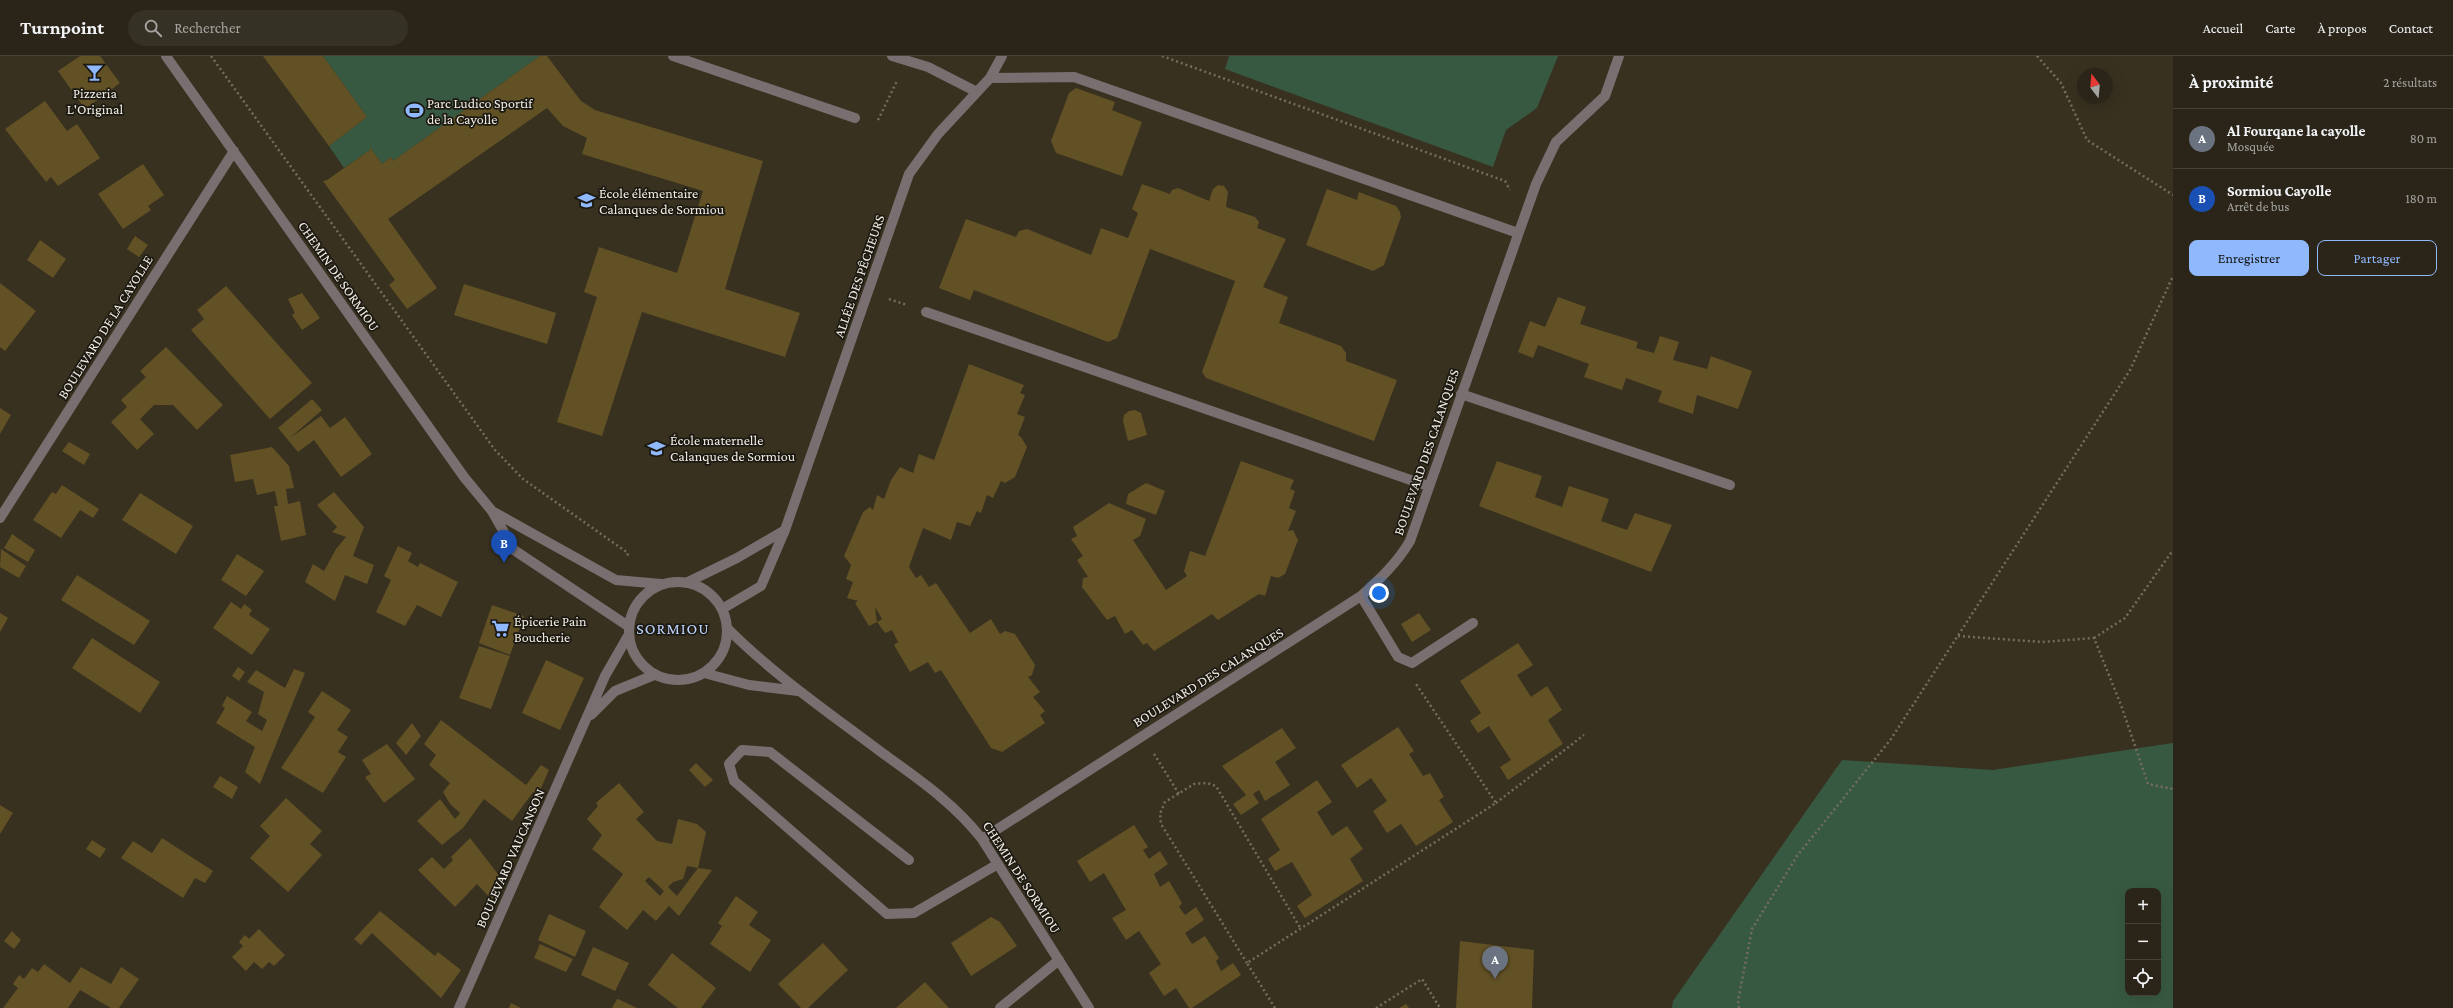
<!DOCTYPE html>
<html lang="fr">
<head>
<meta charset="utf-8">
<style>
	:root { --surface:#2a2518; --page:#363125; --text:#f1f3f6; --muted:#a5a5a2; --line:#464237; --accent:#8fb8fd }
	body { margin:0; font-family:"Crimson Pro",serif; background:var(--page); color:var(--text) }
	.controls { position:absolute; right:12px; bottom:12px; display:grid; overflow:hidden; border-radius:8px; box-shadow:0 4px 16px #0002 }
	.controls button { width:36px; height:36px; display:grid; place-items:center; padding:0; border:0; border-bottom:1px solid var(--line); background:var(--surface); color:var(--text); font:20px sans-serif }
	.compass { position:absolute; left:2077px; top:12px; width:36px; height:36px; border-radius:50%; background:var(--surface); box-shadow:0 4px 16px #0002; rotate:344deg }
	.you { position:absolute; left:1379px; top:537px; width:14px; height:14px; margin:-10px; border:3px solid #fff; border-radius:50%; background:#1a73e8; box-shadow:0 0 0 6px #1a73e833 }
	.badge { display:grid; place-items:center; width:26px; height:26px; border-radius:50%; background:var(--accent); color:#fff; font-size:13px; font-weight:700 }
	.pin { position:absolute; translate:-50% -33px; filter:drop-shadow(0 1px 2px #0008) }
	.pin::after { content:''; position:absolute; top:21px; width:14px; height:12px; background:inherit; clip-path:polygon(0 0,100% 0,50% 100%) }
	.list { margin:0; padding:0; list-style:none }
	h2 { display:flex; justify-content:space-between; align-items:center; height:52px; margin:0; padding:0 16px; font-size:17px }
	h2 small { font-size:13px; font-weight:400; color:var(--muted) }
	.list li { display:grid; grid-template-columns:26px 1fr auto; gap:12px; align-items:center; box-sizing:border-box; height:60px; padding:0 16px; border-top:1px solid var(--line) }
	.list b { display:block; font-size:15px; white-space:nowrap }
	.list p { margin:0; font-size:13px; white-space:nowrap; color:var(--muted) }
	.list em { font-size:13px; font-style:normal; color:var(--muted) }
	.actions { display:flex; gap:8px; padding:12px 16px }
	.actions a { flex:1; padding:9px 0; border:1px solid var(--accent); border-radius:8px; text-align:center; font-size:14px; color:var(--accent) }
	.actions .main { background:var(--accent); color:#111 }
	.icon { flex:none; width:22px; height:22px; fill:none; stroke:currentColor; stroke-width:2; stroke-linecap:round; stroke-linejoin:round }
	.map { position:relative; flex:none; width:2173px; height:952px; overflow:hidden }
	header { display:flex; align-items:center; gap:24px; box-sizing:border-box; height:56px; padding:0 20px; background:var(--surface); border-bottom:1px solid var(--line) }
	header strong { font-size:19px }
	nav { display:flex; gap:22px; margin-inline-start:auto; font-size:14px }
	.search { width:280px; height:36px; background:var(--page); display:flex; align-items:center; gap:10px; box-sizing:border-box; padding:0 14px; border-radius:22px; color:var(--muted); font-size:15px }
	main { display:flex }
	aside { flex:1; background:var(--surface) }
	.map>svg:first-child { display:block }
</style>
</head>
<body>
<header>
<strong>Turnpoint</strong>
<div class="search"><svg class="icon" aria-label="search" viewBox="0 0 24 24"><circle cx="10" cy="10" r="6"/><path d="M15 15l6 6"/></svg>Rechercher</div>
<nav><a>Accueil</a><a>Carte</a><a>À propos</a><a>Contact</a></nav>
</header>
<main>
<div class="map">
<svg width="2173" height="952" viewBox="0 0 2173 952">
	<rect width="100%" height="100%" fill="#383120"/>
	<path fill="#385941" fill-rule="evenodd" d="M323,0H540L393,105L391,101L382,108L370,91V94L344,112L329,90L367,61Z
		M1229,0H1558L1537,52L1506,74L1493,111L1225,13Z
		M2173,687V952H1672L1673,945L1842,704L1993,714ZM2128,835H2158V937H2128Z"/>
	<path fill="#625125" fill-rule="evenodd" d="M80,0H100L120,27L85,53L58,15Z
		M263,0H323L367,61L329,90Z
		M540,0H547L581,45L595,54L763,105L725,233L800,257L785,301L642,256L602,380L557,366L597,241L584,236L599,191L677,217L703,135L582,98L587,82L563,70L547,52L388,163L437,232L407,253L389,229L395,224L323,125L327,124L370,94V91L382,108L391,101L393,105Z
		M1076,32L1115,46L1112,54L1142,66L1122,120L1056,97L1051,85L1069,37Z
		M45,45L67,75L77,68L100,102L58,130L51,121L46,126L5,73Z
		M143,108L164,139L148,150L151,154L123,173L98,138Z
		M1142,128L1170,138L1172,134L1178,132L1209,145L1213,133L1218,129L1224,130L1228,136L1226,151L1255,161L1259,166L1257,172L1286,183L1263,231L1288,241L1279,267L1341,290L1346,297V305L1397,324L1374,385L1206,322L1202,316L1235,225L1150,193L1117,282L1108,286L974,234L970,244L939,232L966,163L1016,181L1019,175L1027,173L1091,199L1101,172L1128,182L1138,157L1132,153Z
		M1327,133L1357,144L1359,136L1396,150L1400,156L1401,161L1384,209L1373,215L1306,189Z
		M135,180L148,189L139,201L127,193Z
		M40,184L66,203L53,222L27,204Z
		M0,227L36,255L5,295L0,291Z
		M464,228L556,257L547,288L454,259Z
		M226,230L312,327L270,363L191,274L204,263L197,254Z
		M302,237L320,262L302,274L292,259L295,257L288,243Z
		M1558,241L1586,251L1580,268L1638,286L1636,292L1654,297L1660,280L1679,286L1673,304L1707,313L1711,300L1752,315L1738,353L1697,339L1693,358L1658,346L1662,335L1626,322L1622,334L1584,321L1589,308L1538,289L1533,302L1518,296L1530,265L1545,271Z
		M166,291L223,349L197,374L173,349H154L140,363L154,378L137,394L111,366L127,351L121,344L146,321L140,315Z
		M969,308L1024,329L1020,337L1025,339L1017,358L1025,361L1018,379L1021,381L1027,391L1015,421L1005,427L1001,425L993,442L987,439L981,457L977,455L970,470L957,466L951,484L923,472L909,511L916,522L921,519L929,531L936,527L970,577L991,563L1000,578L1005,575L1015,578L1035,609L1032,619L1028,621L1040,636L1033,641L1045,655L1040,659L1045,667L1002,696L991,692L941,614L935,617L928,606L910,616L894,589L898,586L892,574L885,577L877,566L882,563L875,551L877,566L869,570L855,547L858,545L847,542L853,526L846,523L851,509L844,500L863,456L870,451L873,454L877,439L884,443L891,424L900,411L913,417L919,398L934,404Z
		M312,343L322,354L290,382L321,360L330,372L345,361L372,398L341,421L314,384L298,396L278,372Z
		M0,352L11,359L0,378Z
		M1135,354L1141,357L1147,379L1128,385L1123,365L1124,359L1129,355Z
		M69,386L90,398L84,409L62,395Z
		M272,391L289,410L294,432L286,433L288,448L300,445L306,479L281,485L274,450H278L275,435L257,439L253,423L235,426L230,399Z
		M1241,405L1294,424L1290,433L1295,435L1289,452L1296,455L1288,475L1293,474L1298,484L1285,518L1278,522L1271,520L1265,540L1259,538L1218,564L1212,558L1154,595L1147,587L1143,589L1132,574L1125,578L1115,560L1107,564L1082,531L1083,522L1088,521L1077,504L1083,500L1071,483L1077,480L1073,471L1109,447L1146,463L1140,480L1133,484L1166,534L1187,520L1184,515L1190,495L1205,500Z
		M1497,405L1542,420L1535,441L1562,451L1569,430L1609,443L1601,465L1627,474L1635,457L1672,469L1651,516L1479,450Z
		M1146,427L1165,435L1156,459L1126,448L1128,438Z
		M62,429L99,453L93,462L80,454L61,482L33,464L52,436L56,438Z
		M334,436L364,471L353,500L374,509L367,528L345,519L335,545L305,526L313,508L324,515L336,493L346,481L332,476L337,471L317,449Z
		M140,437L193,470L176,498L122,464Z
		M12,478L35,494L28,506L4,492Z
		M398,490L412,497L408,505L418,511L420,507L458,526L441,561L417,549L405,570L376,556L391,524L384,520Z
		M1,493L26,510L19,522L0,511Z
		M237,498L264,515L246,540L221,524Z
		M77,519L150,565L134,589L61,544Z
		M231,546L241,553L244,548L252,554L249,559L270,573L252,599L213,572Z
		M492,549L524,560L510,599L479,587Z
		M0,557L8,562L0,576Z
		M1419,557L1431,574L1412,586L1401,568Z
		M92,582L160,626L140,657L72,612Z
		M1518,587L1533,609L1517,619L1531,641L1547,630L1562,654L1548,664L1563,688L1508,724L1500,711L1511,704L1489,670L1478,677L1470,665L1481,657L1460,625Z
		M479,590L510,600L491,653L459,642Z
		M546,604L584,622L560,674L522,657Z
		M238,611L245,616L239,625L232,620Z
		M294,613L305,617L260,728L245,716L255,691L216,667L225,652L222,650L227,640L252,656L246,665L262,675L267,664L258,658L264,636L247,626L256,614L285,632Z
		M322,635L351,654L337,674L348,681L338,696L346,701L323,737L281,712L315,661L308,656Z
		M441,664L526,729L541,709L549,714L538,739L533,736L512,765L484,743L463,772L442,789L417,765L440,743L455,763L460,757L450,748L443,736L450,727L429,709L436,699L424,688Z
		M412,667L421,680L406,699L396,687Z
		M1398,671L1414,695L1409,698L1423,720L1430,717L1444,741L1439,744L1453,766L1416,790L1401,768L1387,777L1373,755L1387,745L1371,722L1357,732L1341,709Z
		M1282,672L1296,692L1275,706L1290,729L1265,745L1259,734L1253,738L1259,747L1241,759L1233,748L1246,739L1222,710Z
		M387,688L415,723L384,747L365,721L371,718L362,704Z
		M696,707L713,724L705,731L689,714Z
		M220,720L238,731L232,743L213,731Z
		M1317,724L1332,746L1317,756L1332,780L1347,770L1363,793L1350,803L1363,825L1305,862L1297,850L1312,839L1292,806L1275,815L1268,803L1280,794L1261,763Z
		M619,727L644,756L636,763L657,785L672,788L678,763L697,768L706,776L698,812L687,810L683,823L673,826L668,831L677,840L698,812L712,814L679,860L669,850L656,865L643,854L627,874L599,851L623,818L592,793L602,779L587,763L598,750L596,747ZM649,821L664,835L660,840L645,825Z
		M286,742L322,775L310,788L322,799L288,836L250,802L270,780L260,770Z
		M0,749L13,757L0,778Z
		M1134,769L1148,791L1143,794L1149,803L1160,795L1168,808L1154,818L1160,831L1169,825L1182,847L1179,851L1185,859L1196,851L1204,864L1185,877L1192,888L1205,880L1219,902L1216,905L1221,915L1233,907L1241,919L1192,952H1189L1176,932L1164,940L1149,917L1161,908L1139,875L1126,884L1112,862L1126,854L1104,817L1090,826L1077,805Z
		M162,782L213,815L205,827L195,822L183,842L121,802L133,785L152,797Z
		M470,782L501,822L492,844L477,828L455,851L418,814L432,801L444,813L453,804L451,801Z
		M92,784L106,793L100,802L86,793Z
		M736,840L758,856L749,869L771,884L750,916L710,888L722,870L718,867Z
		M380,855L435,900L438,896L461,914L441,942L372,877L361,889L354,883Z
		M549,858L586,875L575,901L538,884Z
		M991,861L1000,866L1017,890L971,920L951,887Z
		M259,873L285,899L274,910L269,906L262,913L254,906L246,915L232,901L243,890L239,886L245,879L249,883Z
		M12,875L21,884L14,893L4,885Z
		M1460,885L1534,894L1532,952H1456Z
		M823,887L848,914L808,952H801L778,928Z
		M540,888L573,903L566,916L534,902Z
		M593,891L629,907L615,935L581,919Z
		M672,897L716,932L701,952H678L648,929Z
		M44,908L70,927L81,911L111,928L121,911L139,923L119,952H111L80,934L68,952H3L18,932L13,928L19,919L24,923L32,912L38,916Z
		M925,926L949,952H896Z
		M617,943H618L637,952H612Z
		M511,947L521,952H509Z
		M1406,948L1409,952H1399Z"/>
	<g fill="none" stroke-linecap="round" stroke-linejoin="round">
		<path stroke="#746e5f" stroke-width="2.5" stroke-dasharray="2 3" stroke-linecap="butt" d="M211,0L495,394L523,423L628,497L627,502
			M1162,0L1505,125L1510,134
			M2037,0L2061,27L2087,84L2173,139
			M878,64L897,25
			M889,243L907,249
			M1958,580L2042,586L2094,582L2121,649L2148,728L2173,733
			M2094,582L2125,562L2173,494
			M1154,698L1179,738
			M1496,747L1584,679
			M1247,907L1161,768L1160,758L1165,746L1194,728L1207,727L1216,730L1301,873
			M1275,952L1247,907L1496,747L1416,628
			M1376,952L1422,923L1440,952
			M1739,952L1738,945L1752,873L1797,800L1891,683L2130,314L2173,220"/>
		<path stroke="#796f70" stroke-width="10" d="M166,0L464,421L492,455L514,494L628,570
			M673,0L855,62
			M892,0L928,11L977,36
			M990,22L1074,21L1518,177
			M926,256L1428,430
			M1461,338L1730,429
			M492,455L616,524L661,528
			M0,462L234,95
			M629 575a49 49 0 1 1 98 0a49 49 0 1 1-98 0Z
			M686,527L737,502L785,474
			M1361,540L1398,601L1412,607L1473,567
			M722,553L761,530L785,474L909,118L938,78L990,22L1002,0
			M727,572C774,619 828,656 881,696C917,722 954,747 982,783L1089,952
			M704,617L749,629L798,635
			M591,659L615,635L654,619
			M982,783L1361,540C1380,523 1397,507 1410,485L1536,128L1556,86L1605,40L1619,0
			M909,804L770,696L742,694L729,708L734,725L887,858L914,857L998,808
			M459,952L605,620L628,580
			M1000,952L1059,904"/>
	</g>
	<defs>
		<symbol id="bar-bare" viewBox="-9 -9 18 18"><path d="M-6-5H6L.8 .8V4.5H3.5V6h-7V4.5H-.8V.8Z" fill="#8fb8fd" stroke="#1c1912" stroke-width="2.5" paint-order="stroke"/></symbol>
		<symbol id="stadium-bare" viewBox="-9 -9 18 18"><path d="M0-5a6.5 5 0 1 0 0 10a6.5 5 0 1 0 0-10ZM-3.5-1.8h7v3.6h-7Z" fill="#8fb8fd" stroke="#1c1912" stroke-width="2.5" paint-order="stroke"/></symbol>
		<symbol id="school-bare" viewBox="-9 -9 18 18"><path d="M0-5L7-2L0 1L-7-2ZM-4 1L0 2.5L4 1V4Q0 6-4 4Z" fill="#8fb8fd" stroke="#1c1912" stroke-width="2.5" paint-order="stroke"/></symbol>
		<symbol id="supermarket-bare" viewBox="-9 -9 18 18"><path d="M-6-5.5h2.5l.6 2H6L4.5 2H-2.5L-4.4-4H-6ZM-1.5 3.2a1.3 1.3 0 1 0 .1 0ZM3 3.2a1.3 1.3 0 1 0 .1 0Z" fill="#8fb8fd" stroke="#1c1912" stroke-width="2.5" paint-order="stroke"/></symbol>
	</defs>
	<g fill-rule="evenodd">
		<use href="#bar-bare" x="82" y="4" width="25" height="25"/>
		<use href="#stadium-bare" x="402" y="42" width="25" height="25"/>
		<use href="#school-bare" x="574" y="132" width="25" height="25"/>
		<use href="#school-bare" x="644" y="380" width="25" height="25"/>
		<use href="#supermarket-bare" x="488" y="560" width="25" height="25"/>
	</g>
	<g text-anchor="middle" stroke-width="3.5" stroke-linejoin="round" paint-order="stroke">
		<g font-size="14" fill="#f2eee4" stroke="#1c1912" text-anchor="start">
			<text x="95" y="42" text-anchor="middle">Pizzeria<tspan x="95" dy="16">L'Original</tspan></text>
			<text x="427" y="52">Parc Ludico Sportif<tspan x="427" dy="16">de la Cayolle</tspan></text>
			<text x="599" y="142">École élémentaire<tspan x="599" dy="16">Calanques de Sormiou</tspan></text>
			<text x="670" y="389">École maternelle<tspan x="670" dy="16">Calanques de Sormiou</tspan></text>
			<text x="514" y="570">Épicerie Pain<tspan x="514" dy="16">Boucherie</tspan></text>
		</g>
		<g font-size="14" fill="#f2eee4" stroke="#1c1912">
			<text transform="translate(339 220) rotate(55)" y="5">CHEMIN DE SORMIOU</text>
			<text transform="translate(859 220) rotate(-71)" y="5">ALLÉE DES PÊCHEURS</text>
			<text transform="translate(105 271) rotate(-58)" y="5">BOULEVARD DE LA CAYOLLE</text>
			<text transform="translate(1426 396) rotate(-71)" y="5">BOULEVARD DES CALANQUES</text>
			<text transform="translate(1208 621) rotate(-32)" y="5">BOULEVARD DES CALANQUES</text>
			<text transform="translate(510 802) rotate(-66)" y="5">BOULEVARD VAUCANSON</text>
			<text transform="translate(1022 821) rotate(57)" y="5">CHEMIN DE SORMIOU</text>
		</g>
		<g font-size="16" letter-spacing="1" fill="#bcd4fb" stroke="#1c1912">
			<text x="673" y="578">SORMIOU</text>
		</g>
	</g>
</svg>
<div class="controls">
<button>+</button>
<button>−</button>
<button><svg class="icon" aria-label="locate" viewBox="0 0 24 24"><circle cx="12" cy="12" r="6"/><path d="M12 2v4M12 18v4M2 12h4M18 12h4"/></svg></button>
</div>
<svg class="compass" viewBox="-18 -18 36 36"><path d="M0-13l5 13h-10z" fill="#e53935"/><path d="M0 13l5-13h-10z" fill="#a5a5a2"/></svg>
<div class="you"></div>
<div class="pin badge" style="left:1495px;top:923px;background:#6b7280">A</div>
<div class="pin badge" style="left:504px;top:507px;background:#1a4fb4">B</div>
</div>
<aside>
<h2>À proximité<small>2 résultats</small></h2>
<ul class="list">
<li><span class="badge" style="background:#6b7280">A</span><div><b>Al Fourqane la cayolle</b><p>Mosquée</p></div><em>80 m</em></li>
<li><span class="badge" style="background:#1a4fb4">B</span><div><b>Sormiou Cayolle</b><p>Arrêt de bus</p></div><em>180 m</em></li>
</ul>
<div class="actions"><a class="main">Enregistrer</a><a>Partager</a></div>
</aside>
</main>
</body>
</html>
